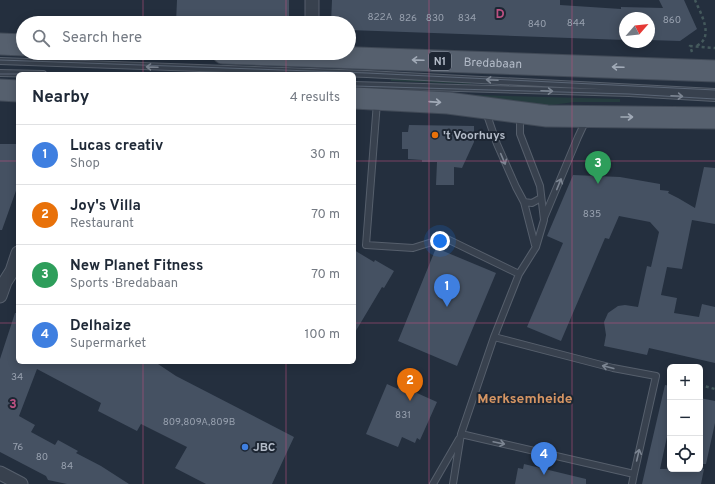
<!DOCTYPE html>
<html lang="en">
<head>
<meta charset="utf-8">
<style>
	:root { --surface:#fff; --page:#f2f2f3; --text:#1f2937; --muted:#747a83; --line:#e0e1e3; --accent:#4f688e }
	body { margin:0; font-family:Overpass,sans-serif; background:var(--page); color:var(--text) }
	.controls { position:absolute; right:12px; bottom:12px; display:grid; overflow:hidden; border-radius:6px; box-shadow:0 2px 10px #0003 }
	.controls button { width:36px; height:36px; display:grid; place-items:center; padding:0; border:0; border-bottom:1px solid var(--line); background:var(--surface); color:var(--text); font:20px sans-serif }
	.compass { position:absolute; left:619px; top:12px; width:36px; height:36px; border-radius:50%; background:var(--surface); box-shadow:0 2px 10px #0003; rotate:62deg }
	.you { position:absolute; left:440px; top:241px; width:14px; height:14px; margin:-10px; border:3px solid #fff; border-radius:50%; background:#1a73e8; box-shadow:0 0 0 6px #1a73e833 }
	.badge { display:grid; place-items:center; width:26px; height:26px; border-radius:50%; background:var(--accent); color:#fff; font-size:13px; font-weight:700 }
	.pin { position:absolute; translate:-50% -33px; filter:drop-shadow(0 1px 2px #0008) }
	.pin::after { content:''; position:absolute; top:21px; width:14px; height:12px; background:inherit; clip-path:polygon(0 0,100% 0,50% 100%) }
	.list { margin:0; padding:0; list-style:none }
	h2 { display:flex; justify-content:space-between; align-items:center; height:52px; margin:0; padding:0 16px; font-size:17px }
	h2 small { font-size:13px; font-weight:400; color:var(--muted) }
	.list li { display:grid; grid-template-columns:26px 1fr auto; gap:12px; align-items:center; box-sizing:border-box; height:60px; padding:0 16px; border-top:1px solid var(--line) }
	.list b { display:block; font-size:15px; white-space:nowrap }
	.list p { margin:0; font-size:13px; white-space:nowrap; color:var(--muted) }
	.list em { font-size:13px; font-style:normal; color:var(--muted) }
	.icon { flex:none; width:22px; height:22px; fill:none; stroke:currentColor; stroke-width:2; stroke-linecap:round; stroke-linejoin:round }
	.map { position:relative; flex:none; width:715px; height:484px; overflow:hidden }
	.search { position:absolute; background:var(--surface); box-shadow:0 2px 10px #0003; left:16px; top:16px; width:340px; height:44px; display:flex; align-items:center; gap:10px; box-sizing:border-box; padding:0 14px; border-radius:22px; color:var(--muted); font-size:15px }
	.panel { position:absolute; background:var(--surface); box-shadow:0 2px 10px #0003; left:16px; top:72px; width:340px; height:292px; border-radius:6px }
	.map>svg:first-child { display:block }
</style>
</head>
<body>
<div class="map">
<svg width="715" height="484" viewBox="0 0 715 484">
	<rect width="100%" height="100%" fill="#242f3e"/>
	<path fill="#263c3f" d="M391,78L471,81V84L391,81Z
		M438,94L620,99V102H574L538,107Z"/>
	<path fill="#455162" d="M177,0H289V23H176Z
		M332,0H560V5L621,9V7L663,8L659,0H684L697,29L680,41L649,40V18H625V40L349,30V23H331Z
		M409,125L474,126V142L462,168L454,167V185H436L437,162H422V160L408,159V149H402V132H408Z
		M0,144H18V185L2,230H0Z
		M704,167L715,168V224L692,220L682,269L667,267L661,295L677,298L674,313L699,317L702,304L715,307V363L649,348L647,355L604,346L606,335L604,322L608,313L618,306L625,305L638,307L647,266L651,267L659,232L650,222L619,216L609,239L605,238L561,341L527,327L563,243L547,236L573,175L620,177L660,184V190L669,191L668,193L678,198L695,208Z
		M436,248L496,273L457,366L398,341Z
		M354,250L374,262L375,260L394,271L384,288L382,287L354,334Z
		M15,313H18V362H155L176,376L294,437L272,484H206L175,468L187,447L141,424L137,431L98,411L101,403L37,369L19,416L35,425L31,432L55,445L58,440L78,451L76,453L101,466L129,484H67L48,480L46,476L0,452V359Z
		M387,384L398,389L399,385L437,402L420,440L417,438L415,443L402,437L398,447L366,434Z
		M665,385L670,386V423L660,469H704L701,484H642Z
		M700,398L715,401V423L706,464H700Z
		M524,464L586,479V484H515L518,468L523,469Z"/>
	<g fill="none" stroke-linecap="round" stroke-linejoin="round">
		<defs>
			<path id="lane" d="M0,61L367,74L715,92
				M0,73L43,74
				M354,85L629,93L715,98
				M377,102L366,245L413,248L445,238L519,274
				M486,112L497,144L516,187L524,202L535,245
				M524,202L532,203L541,198
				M544,218L578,137L586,120
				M461,434L634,474L656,376L613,368L494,337
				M433,484L459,439
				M453,484L461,434L494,337L519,274L536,247L544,220L540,186L520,134V116
				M632,484L634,474"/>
			<path id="street" d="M312,23V0
				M0,296L5,282L12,271L18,253
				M0,473L21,484"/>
			<g id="primary">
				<path d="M0,44L23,45"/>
				<path id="s1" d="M223,53L715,71"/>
				<path d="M0,90L18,91"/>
				<path d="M354,98L448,103L547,116L715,118"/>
			</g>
		</defs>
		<use href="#lane" stroke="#565f6c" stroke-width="8"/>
		<use href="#street" stroke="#565f6c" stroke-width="15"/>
		<use href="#primary" stroke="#414a57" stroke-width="23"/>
		<path stroke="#44595c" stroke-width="2.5" stroke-dasharray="3 3" stroke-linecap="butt" d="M695,0C701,14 715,38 696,46
			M692,52L690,46L715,48
			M700,385L715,389"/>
		<use href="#lane" stroke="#38414e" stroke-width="6"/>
		<use href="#street" stroke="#38414e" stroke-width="13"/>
		<use href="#primary" stroke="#56606e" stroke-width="21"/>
		<path stroke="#5a6575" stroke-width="1" d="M0,60L367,73L715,90
			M0,74H18
			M354,86L629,94L715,99"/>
	</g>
	<defs><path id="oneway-shaft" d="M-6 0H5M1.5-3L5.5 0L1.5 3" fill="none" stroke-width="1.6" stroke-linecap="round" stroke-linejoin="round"/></defs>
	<g stroke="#a1aab7">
		<use href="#oneway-shaft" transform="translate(418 60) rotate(-178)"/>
		<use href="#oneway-shaft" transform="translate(618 67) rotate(-178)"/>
		<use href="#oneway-shaft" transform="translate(435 102) rotate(4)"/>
		<use href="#oneway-shaft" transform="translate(627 117)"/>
	</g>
	<g stroke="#7c8592">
		<use href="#oneway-shaft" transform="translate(152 67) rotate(-178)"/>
		<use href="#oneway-shaft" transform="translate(492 80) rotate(-177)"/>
		<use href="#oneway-shaft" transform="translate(547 91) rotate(2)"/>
		<use href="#oneway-shaft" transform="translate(677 96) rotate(3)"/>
		<use href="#oneway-shaft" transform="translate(503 159) rotate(67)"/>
		<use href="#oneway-shaft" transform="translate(559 184) rotate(-68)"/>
		<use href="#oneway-shaft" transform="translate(608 367) rotate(-166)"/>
		<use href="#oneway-shaft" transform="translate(499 443) rotate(12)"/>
		<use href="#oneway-shaft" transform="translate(638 455) rotate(-77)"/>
	</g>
	<path fill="none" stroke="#bd5182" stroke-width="1" stroke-opacity="0.55" d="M143,0V23M286,0V23M429,0V484M572,0V484M143,53V74M286,53V74M0,161H18M354,161H715M0,323H18M354,323H715M143,362V484M286,362V484"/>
	<circle fill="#e8710a" stroke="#1d2633" stroke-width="1.5" cx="435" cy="135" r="4"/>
	<circle fill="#3f7fe0" stroke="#1d2633" stroke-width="1.5" cx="245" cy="447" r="4"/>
	<g text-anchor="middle" stroke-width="4" stroke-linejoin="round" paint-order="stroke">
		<g font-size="10" fill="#98a1af">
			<text x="380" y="20">822A</text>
			<text x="408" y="21">826</text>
			<text x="435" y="21">830</text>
			<text x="467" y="21">834</text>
			<text x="672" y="23">860</text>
			<text x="576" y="26">844</text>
			<text x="537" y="27">840</text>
			<text x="592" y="217">835</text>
			<text x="17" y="380">34</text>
			<text x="403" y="418">831</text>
			<text x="199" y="425">809,809A,809B</text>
			<text x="18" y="450">76</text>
			<text x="42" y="460">80</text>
			<text x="67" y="469">84</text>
		</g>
		<rect fill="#1d2633" stroke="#878f9c" stroke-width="1" x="429" y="52" width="22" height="18" rx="3"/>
		<g font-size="11" font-weight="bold" fill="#b4bcc9">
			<text x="440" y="65">N1</text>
		</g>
		<g font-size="12" fill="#b4bcc9" stroke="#1d2633">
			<text dy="4" stroke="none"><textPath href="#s1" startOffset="270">Bredabaan</textPath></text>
		</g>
		<g font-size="12" font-weight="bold" fill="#b4bcc9" stroke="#1d2633" text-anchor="start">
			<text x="443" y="139">'t Voorhuys</text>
			<text x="253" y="451">JBC</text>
		</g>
		<g font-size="14" font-weight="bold" fill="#d59563" stroke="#1d2633">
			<text x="525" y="403">Merksemheide</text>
		</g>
	</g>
	<g font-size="13" text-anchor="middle" font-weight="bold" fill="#bd5182" stroke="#1d2633" stroke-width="4" stroke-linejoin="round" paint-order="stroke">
		<text x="500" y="18">D</text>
		<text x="13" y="408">3</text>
	</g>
</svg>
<div class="controls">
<button>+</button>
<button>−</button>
<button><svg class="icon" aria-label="locate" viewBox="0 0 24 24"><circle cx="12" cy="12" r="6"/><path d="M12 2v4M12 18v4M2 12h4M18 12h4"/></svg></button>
</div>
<svg class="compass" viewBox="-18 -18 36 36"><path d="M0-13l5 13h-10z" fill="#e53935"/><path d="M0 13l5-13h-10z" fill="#747a83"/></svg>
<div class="you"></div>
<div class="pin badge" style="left:447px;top:307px;background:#3f7fe0">1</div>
<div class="pin badge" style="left:410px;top:401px;background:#e8710a">2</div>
<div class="pin badge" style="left:598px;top:184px;background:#2e9e5b">3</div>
<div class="pin badge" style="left:544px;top:475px;background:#3f7fe0">4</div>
<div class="search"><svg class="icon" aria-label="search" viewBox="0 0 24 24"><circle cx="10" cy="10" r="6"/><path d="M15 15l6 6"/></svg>Search here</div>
<section class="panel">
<h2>Nearby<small>4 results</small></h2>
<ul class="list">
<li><span class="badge" style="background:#3f7fe0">1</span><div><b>Lucas creativ</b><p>Shop</p></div><em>30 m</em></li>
<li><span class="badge" style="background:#e8710a">2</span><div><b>Joy's Villa</b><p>Restaurant</p></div><em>70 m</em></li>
<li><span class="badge" style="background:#2e9e5b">3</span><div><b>New Planet Fitness</b><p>Sports · Bredabaan</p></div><em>70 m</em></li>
<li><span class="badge" style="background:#3f7fe0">4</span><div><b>Delhaize</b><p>Supermarket</p></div><em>100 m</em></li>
</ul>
</section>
</div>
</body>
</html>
